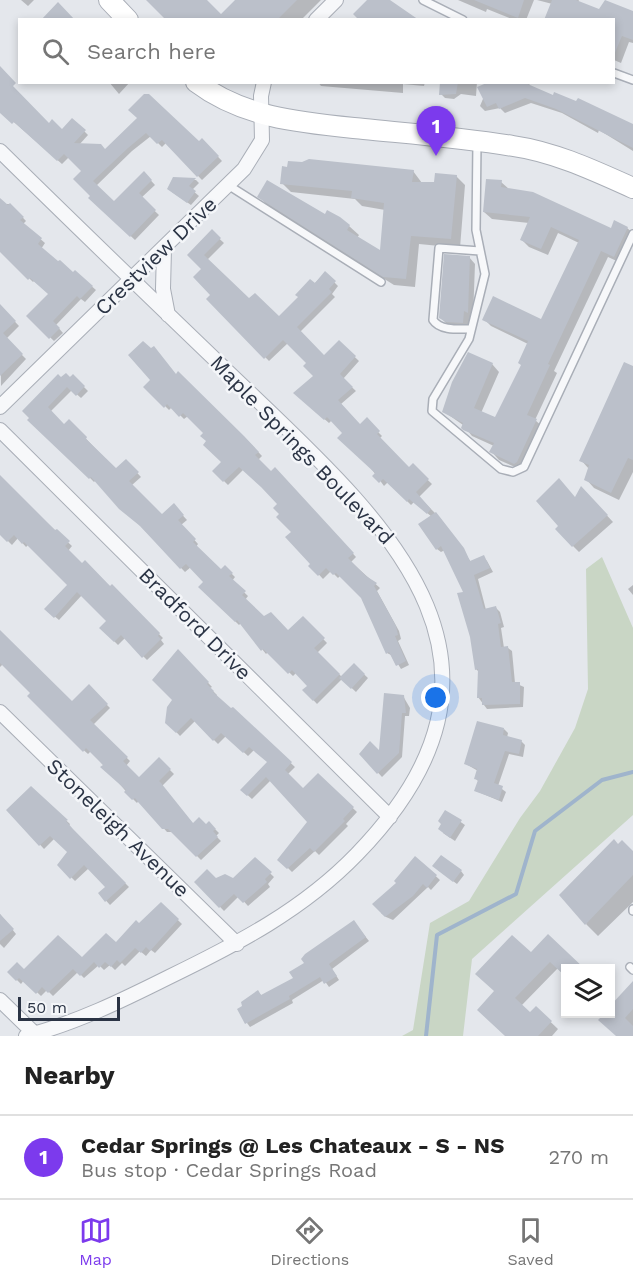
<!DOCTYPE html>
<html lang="en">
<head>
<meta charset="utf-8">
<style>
	:root { --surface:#fff; --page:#f2f2f2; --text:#222; --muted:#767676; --line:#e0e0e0; --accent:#7c3aed }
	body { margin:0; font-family:"Work Sans",sans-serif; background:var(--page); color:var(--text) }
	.controls { position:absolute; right:18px; bottom:18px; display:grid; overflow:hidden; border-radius:0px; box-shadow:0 3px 9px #0003 }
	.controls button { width:54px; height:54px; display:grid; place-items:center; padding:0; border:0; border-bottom:2px solid var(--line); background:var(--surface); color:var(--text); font:30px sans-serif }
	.scale { position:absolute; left:18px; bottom:15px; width:102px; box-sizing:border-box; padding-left:6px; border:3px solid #2b3445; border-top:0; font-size:16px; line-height:21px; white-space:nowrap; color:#2b3445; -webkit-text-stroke:4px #f4f6f9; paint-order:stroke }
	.you { position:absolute; left:436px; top:698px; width:21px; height:21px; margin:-15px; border:4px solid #fff; border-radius:50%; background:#1a73e8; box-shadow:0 0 0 9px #1a73e833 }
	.badge { display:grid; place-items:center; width:39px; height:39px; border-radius:50%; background:var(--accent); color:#fff; font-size:20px; font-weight:700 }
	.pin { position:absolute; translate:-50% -50px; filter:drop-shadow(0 2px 3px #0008) }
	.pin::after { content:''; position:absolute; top:32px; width:21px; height:18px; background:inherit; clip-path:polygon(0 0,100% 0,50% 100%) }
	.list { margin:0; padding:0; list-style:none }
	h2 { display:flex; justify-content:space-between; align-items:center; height:78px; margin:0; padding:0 24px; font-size:26px }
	h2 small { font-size:20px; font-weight:400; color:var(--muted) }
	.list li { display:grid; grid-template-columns:39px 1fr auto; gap:18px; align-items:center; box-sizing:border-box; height:84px; padding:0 24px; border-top:2px solid var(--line) }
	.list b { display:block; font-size:22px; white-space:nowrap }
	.list p { margin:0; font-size:20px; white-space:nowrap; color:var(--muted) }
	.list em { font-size:20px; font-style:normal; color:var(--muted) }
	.icon { flex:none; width:33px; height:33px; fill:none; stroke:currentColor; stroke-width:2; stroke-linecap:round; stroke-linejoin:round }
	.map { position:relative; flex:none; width:633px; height:1036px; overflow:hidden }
	.search { position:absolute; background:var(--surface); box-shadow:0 3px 9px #0003; left:18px; right:18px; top:18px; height:66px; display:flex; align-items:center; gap:15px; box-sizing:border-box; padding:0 21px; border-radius:0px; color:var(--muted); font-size:22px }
	.sheet { height:162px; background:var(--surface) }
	nav { display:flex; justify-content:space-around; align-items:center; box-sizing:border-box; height:84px; border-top:2px solid var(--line); background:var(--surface); font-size:16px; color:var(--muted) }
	nav a { display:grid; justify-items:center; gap:3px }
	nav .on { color:var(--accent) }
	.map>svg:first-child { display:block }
</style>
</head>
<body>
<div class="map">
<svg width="633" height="1036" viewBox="0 0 633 1036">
	<rect width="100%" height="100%" fill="#e4e7ec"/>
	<path fill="#c9d6c5" d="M602,557L633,628V815L472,959L463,1036H402L413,1030L430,923L469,901L520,818L540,791L575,728L588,689L586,569Z"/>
	<path fill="#0003" d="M21,0H34L28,6Z
		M148,0H205L221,16L237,0H321L301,20H168Z
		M458,0H534L526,20H514L487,9L486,12Z
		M537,0H579L578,2L599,11L633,13V43L629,42L621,63L614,60V20Z
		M0,72L10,89L49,125L63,131H84L88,135L79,145L105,151L139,118L199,143L202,140L222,161L202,180L166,143L162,147L151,136L132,151L96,186L114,203L144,173L155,185L141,198L159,215L135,240L90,198L92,196L83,171L69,157L62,164L0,110Z
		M109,82H130L119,94Z
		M318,82H425L424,86L403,84V93L321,86Z
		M442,82H477L476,96L461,94L454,99L445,98L441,94Z
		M490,82H530L529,87L633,126V151L599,130L598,133L562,113L531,103L505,113L500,108L485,111L480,106Z
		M413,171L422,183H435L456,176L465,185L460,248L419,244L415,287L394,285L268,206L259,196L325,216L349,226L359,235L357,238L382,252L385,210L362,206L355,199L291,192L282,183Z
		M174,179L196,180L199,183L192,190L199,196L191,205L172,192Z
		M501,182L509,189L611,230L627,228L633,233L621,263L608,257L554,371L557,373L535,420L543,427L522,470L499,460L492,452L494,446L472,436L463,425L443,411L492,364L499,372L481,413L496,419L522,365L528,344L491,326L484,319L542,321L579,243L558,233L548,255L529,247L522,240L529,223L492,219L484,212Z
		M0,204H10L26,221L23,224L45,243L41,249L73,274L75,272L96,290L85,302L81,299L56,325L63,333L54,341L28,316L49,294L34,281L33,282L0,250Z
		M212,232L224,243L207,260L249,300L279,319L325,273L338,286L332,294L335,297L300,332L325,357L339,342L359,361L343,379L356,391L341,404L360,426L366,420L382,436L380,438L409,469L413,466L432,484L419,497L440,518L471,562L483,557L487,561L493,572L478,579L486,610L496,608L500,612L504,627L501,628L504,648H508L512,651L515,683L524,687L523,707L487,709L478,697L479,672L476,669L465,593L445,550L441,552L437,549L432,517L414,502L411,505L388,482L384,486L345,433L332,420L329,423L299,397L315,376L308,363L288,343L269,361L208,299L212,295L203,269L189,255Z
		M469,257L475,264L473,318L470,316L469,329L450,327L440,317Z
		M0,306L19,326L6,339L26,359L1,386Z
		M633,367V472L619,500L594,488L586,479L589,469L581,460Z
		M176,375L248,441L262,456L258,460L271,473L275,469L356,557L351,562L380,588L377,591L399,631L401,639L398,641L409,665L401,669L393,656L387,653L363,597L340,576L338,578L331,571L323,579L311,566L312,564L281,514L279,504L244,469L228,485L214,471L223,462L205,433L188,416L184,419L172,407L169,410L146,387Z
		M73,376L88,391L81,398L72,390L50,412L64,426L69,421L116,470L126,461L141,477L132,485L162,516L174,506L187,520L181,525L198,544L196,547L221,571L225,567L235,577L232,581L248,596L245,600L264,617L288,632L303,618L327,643L317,653L342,677L354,665L368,678L356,692L342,679L317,704L304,690L309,686L296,673L293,676L268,652L266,654L241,623L239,625L200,587L205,582L191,567L185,572L96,480L94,482L24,411L61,380Z
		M0,479L72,546L68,551L82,565L85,562L163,638L161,640L164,644L147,660L125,638L118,645L101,628L108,621L82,595L59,620L46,609L69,585L29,544L26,547L18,538L12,545L0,533Z
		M587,494L613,522L579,552L573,546L576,499Z
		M633,585V595L628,589Z
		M0,633L72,703L89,687L110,708L93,725L130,761L126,766L139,779L159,759L174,774L162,786L194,825L206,826L209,823L219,833L216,836L221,841L201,860L173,832H167L139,800L137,803L130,796L91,751L88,754L70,738L32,693L3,664L0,667Z
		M178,651L212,687L210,688L217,695L216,697L231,710L233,709L295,767L288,774L303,790L318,775L357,812L346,824L348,826L319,855L315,851L292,872L279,859L309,822L271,780L252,799L242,790L268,762L254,750L248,756L226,736L218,744L195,721L180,736L167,722L174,700Z
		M403,696L410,708L409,716H405L402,757L382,777L361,754L380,753Z
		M504,729L508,733L507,738L521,741L525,745L523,757L509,754L498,786L506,792L502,802L476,791L479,782L475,778L478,771L466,764Z
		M31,788L70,824L69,826L77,835L129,887L110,905L100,894L107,887L89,868L75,881L59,865L69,852L55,838L44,849L8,810Z
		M446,812L465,825L455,841L443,833Z
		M619,845L633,853V902L598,936L586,924Z
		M416,858L440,880L431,890L428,887L393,920L386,917L381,913Z
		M255,859L274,877L268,884L270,887L248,906L239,896L224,911L196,882L233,880Z
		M438,870L461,871L464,875L457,884Z
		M161,904L182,924L155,953L151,950L146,956L140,951L125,966L122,963L115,970L110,965L104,970L99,965L84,978L78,972L53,996L47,990L41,996L24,980L21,984L9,972L82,959L116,945Z
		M0,914L16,934L4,948L0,944Z
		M357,926L369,941L332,969L339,980L329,987L324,980L292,1000L293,1003L250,1027L247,1023L258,992L262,996L295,978Z
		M531,954L582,968H558L521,1006L530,1015L536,1008L558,1029L552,1036H506L479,1010Z
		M633,983V1036H617L600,1020L606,1014H610Z"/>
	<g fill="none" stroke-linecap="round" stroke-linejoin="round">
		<path stroke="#9fb4cc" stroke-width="4" d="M426,1036L437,935L516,894L535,831L602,780L633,772"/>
	</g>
	<path fill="#bbc0ca" d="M146,0H207L221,14L235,0H297L277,20H166Z
		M367,0H390L419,20H359L353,14Z
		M474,0H524L518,18Z
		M552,0H576L599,9L605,0L633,11V40L622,36L614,55V20H544Z
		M58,2L75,20H41Z
		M0,66L16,83L13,86L49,123L52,119L62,129L72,118L86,130L74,143L101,144L105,149L137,118L128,110L144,94H149L199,141L202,138L219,156L197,177L162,140L157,144L146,133L128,148L93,181L114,201L144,171L152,180L139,193L156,210L130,237L88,198L90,196L73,179L81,171L64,154L57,161L14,122L12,124L0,113Z
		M440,82H458L456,94L439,95Z
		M489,82H523L553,95L554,92L576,101L578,98L633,124V148L556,109L525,98L499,109L496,103L487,107L477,87Z
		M309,159L414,170L412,182H434L435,173L457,175L451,239L411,236L406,279L383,277L257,197L267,180L325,214L327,210L340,217L350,225L347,230L380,250L384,203L351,198L352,191L280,184L282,166L287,167L288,161L302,162Z
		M173,177L196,178L189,186L196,191L187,203L167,189Z
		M486,179L502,180L501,187L533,192L611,228L614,220L628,227L614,257L601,251L548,364L550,365L527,415L537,419L517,462L514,464L489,452L494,443L463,430L461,428L463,423L442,412L452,382L468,352L493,363L474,408L495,417L521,365L518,363L528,341L482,320L493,296L541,319L579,240L551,227L541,249L520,240L530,217L483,212Z
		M0,198L8,205L10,203L24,217L20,220L42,238L38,244L58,261L60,260L73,272L75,270L93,286L80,299L77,296L53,321L60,328L49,339L26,316L48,294L30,278L28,280L0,252Z
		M212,229L221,238L204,255L249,298L255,293L279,316L298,297L295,295L310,279L315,283L325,271L336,281L329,289L332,292L297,327L324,355L339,340L356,356L340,374L353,387L338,400L360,424L367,417L380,431L377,434L409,467L413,463L429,479L416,492L431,509L427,514L409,499L407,502L383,479L379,483L372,476L375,473L337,438L342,433L327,417L324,420L293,393L313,376L303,366L306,363L283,340L264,359L206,299L210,295L193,277L201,269L187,255Z
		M444,254L470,256L468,313L464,311L463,323L446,322L439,318Z
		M0,304L16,321L3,333L23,354L0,376Z
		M143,341L151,348L154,346L176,374L178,371L244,436L259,452L255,455L271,471L275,467L354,553L348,558L366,576L377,583L374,586L396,626L398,635L395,636L406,661L396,666L389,652L386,654L361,598L336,573L333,575L326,568L318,576L308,566L310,564L285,537L291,532L276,517L279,514L273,508L277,504L261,487L239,467L223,482L212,471L221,462L203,445L206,441L200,436L203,433L183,413L179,417L167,404L164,408L143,387L150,380L128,355Z
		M624,362L633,366V460L628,458L611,493L584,480L589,465L579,461Z
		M66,373L70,377L73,374L85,386L76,396L67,387L48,407L64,424L69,419L87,437L86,439L116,468L126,459L139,472L129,481L162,514L174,503L184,515L178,520L196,539L193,542L221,569L225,565L233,573L229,576L246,591L242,595L264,616L271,612L288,630L303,616L325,638L314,648L340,674L313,701L302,690L307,686L292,670L288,674L263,649L261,651L237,620L235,622L198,587L203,582L186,564L180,569L140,526L119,509L91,477L89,479L27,420L29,418L22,411L58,374L61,377Z
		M0,475L55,530L57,529L70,541L65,546L82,563L85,560L110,586L112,584L160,633L158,636L161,639L142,658L121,635L114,642L99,628L106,621L77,592L54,618L44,609L67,585L24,542L22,544L14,535L7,542L0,535Z
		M559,478L575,497L581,486L608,515L572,547L555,529L558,526L536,501Z
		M436,512L464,548L470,561L484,555L490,568L474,575L484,609L496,606L501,623L498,624L501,647L508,646L512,682H520V704L482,705V698H477L478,669L475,670L470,637L457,593L463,592L441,546L436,550L418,524Z
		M0,630L72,701L89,684L108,704L90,720L128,757L123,761L139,777L159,757L171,769L159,781L161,783L193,823L199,817L206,824L209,821L216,829L213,831L218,837L196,857L168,829H162L138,802L135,798L132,800L124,792L126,790L100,767L103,765L86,748L83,752L27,696L30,693L0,663Z
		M178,649L209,682L207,684L214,691L213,692L231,708L233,707L292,762L285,770L303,788L318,773L354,807L343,819L345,821L314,852L310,848L287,869L277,860L307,822L266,777L247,796L240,790L267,762L249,747L243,753L221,733L213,741L191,718L176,733L165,723L167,707L172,700L152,680Z
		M354,663L365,674L351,689L339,678Z
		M384,693L404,695L406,713H402L399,753L377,774L359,754L370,741L379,750Z
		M477,721L504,728L503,735L522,740L519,754L505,751L494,783L503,786L499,800L474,791L478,780L474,779L477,769L464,764Z
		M31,786L68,820L66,821L73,829L126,883L105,902L98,893L105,887L84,865L70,879L57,865L67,852L50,836L39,846L6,810Z
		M445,810L462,820L450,838L438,829L441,824L438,821Z
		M614,839L618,844L622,840L633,851V875L585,925L559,895Z
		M441,855L462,870L453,882L432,866Z
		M415,856L437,875L427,888L423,884L413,896L385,917L372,904L396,883L394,881Z
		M255,857L272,872L265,879L267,882L243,903L234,894L219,908L194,882L207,869L216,878L225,874L233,878Z
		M161,902L179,919L150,951L146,947L141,953L135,948L120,963L117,960L111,967L105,962L99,968L94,962L80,976L73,969L48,993L42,987L36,994L19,978L16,981L7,972L17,962L24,969L58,935L82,957L106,933L116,942L136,920L139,923Z
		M0,914L14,929L0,941Z
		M354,920L366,937L329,964L337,976L324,984L320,977L289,996L290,999L245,1024L237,1009L242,1006L241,1002L258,990L261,995L293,978L289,972L304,963L301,959L305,954Z
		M548,934L585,969H566V977L550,962L515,998L530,1012L536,1006L552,1021L538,1036H505L477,1010L494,991L475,974L512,935L531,952Z
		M633,981V1009L625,1018L633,1026V1036H616L598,1020L604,1014H610V1006Z"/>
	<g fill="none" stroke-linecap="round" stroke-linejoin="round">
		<defs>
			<path id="lane" d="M423,0L463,20
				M614,73L633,80
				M477,142L476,230L485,274L469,339L433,399L432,411L501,469L513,472L524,467L633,234
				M228,185L381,282
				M471,329C459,329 440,331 433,320L439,248L480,251
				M633,909V911
				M630,967L633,970"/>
			<path id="street" d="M316,20L336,0
				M0,151C75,225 151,298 227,371C376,514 550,655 357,854C303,910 237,944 169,977C123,1000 76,1023 26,1036
				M164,249L163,289L168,315
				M0,407L244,169L262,140L261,96L264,82
				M0,430L390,817
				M0,712L237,944
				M0,1000L37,1036"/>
			<path id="secondary" d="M109,0L128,20
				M196,82C245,119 305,123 364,129C414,134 464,138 513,146C555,152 595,171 633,188"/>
		</defs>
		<use href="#lane" stroke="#a9aeb7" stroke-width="10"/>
		<use href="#street" stroke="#a9aeb7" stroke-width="16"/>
		<use href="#secondary" stroke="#a9aeb7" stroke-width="22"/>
		<use href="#lane" stroke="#f7f8fa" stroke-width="7"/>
		<use href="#street" stroke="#f7f8fa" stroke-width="14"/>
		<use href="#secondary" stroke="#fff" stroke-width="20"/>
	</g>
	<g text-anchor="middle" stroke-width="5" stroke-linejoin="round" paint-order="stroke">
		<g font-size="21" fill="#2b3445" stroke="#f4f6f9">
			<text transform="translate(156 256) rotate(-44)" y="7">Crestview Drive</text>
			<text transform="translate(302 450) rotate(46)" y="7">Maple Springs Boulevard</text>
			<text transform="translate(195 624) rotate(45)" y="7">Bradford Drive</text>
			<text transform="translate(118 828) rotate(44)" y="7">Stoneleigh Avenue</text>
		</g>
	</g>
</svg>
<div class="controls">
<button><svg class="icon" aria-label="layers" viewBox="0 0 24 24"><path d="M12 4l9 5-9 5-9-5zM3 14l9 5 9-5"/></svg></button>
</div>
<div class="scale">50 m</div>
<div class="you"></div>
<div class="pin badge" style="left:436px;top:156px">1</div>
<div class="search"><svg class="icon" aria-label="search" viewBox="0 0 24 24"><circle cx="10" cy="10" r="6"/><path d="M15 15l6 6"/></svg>Search here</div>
</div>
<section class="sheet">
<h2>Nearby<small></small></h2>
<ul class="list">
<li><span class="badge">1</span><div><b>Cedar Springs @ Les Chateaux - S - NS</b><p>Bus stop · Cedar Springs Road</p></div><em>270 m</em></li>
</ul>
</section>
<nav>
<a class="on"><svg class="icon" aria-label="map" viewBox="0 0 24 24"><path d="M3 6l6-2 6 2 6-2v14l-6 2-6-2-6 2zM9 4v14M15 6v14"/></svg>Map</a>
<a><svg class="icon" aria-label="directions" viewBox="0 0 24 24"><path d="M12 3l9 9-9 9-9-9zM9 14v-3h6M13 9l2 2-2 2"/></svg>Directions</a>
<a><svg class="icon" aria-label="saved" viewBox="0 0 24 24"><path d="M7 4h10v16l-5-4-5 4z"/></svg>Saved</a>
</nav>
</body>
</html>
